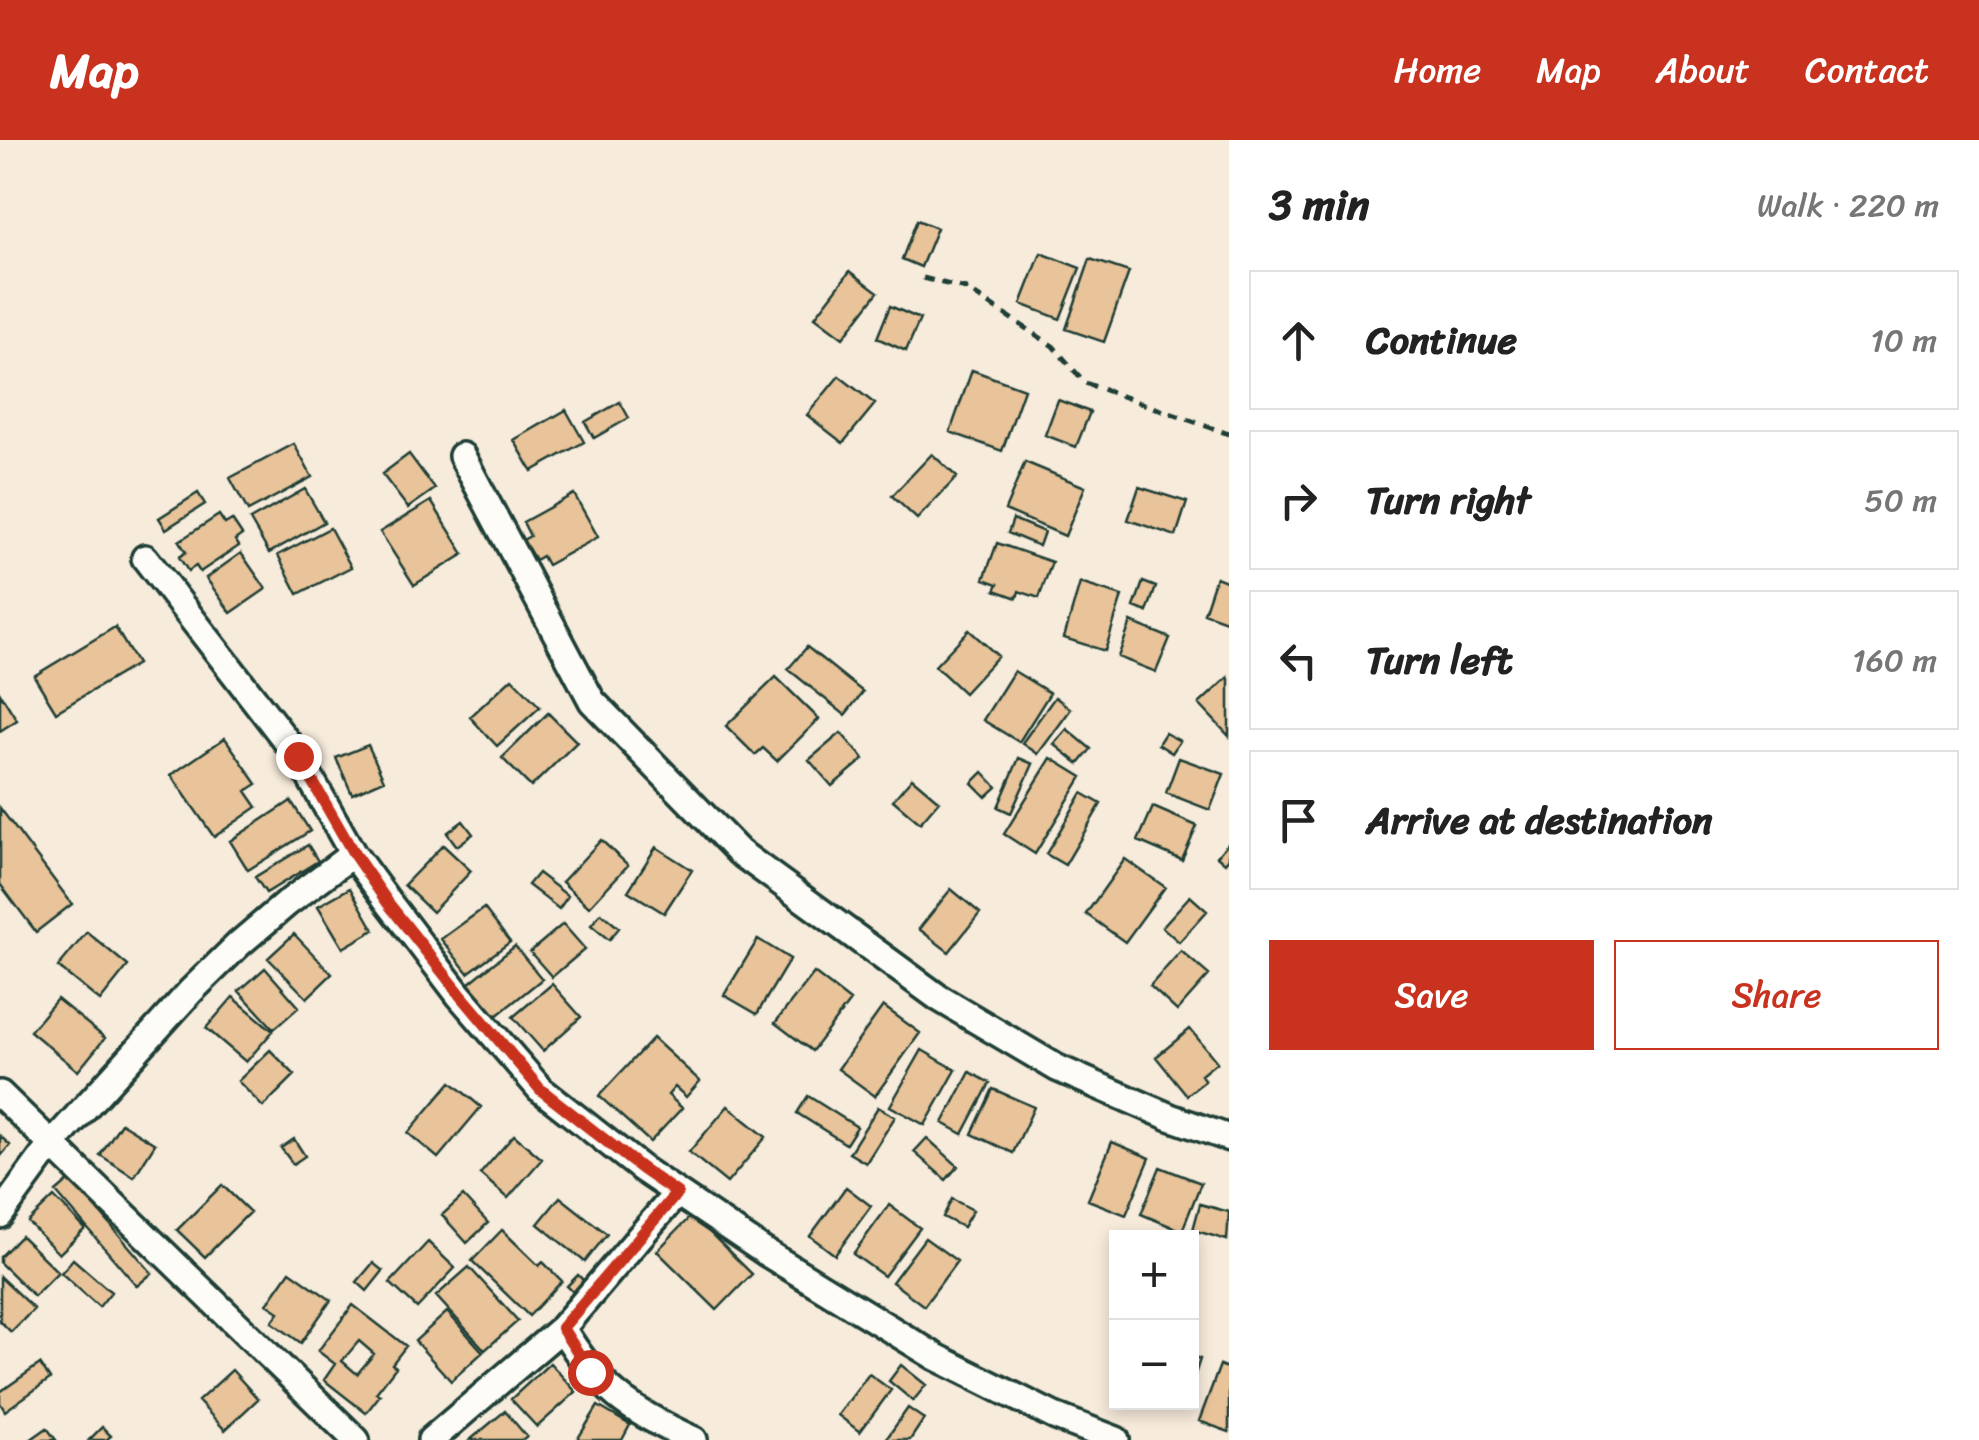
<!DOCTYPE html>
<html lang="en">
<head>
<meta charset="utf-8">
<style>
	:root { --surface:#fff; --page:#f6f6f6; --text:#222; --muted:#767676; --line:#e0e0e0; --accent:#c8321e }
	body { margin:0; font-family:Sriracha,sans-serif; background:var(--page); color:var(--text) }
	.controls { position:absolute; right:30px; bottom:30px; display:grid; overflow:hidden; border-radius:0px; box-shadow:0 5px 15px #0003 }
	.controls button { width:90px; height:90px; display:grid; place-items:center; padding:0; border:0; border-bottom:2px solid var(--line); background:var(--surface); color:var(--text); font:50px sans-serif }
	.stop { position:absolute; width:30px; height:30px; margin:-22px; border:8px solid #c8321e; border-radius:50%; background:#fff }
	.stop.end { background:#c8321e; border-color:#fff; box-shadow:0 2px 10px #0008 }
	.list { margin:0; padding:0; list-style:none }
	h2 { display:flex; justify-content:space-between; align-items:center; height:130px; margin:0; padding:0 40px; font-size:42px }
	h2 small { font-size:32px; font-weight:400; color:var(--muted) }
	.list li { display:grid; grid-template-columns:65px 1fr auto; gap:30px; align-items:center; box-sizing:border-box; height:140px; margin:0 20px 20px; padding:0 20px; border:2px solid var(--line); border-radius:0px }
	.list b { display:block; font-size:38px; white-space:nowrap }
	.list em { font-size:32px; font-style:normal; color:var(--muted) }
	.actions { display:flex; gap:20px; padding:30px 40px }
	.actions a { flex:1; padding:22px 0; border:2px solid var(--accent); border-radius:0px; text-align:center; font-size:35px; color:var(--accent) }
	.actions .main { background:var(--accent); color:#fff }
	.icon { flex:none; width:55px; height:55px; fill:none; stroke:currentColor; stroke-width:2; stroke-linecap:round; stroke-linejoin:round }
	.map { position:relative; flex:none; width:1229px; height:1300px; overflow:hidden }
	header { display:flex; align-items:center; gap:60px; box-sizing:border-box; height:140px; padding:0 50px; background:var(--accent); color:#fff }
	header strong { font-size:48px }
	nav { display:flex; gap:55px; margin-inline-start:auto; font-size:35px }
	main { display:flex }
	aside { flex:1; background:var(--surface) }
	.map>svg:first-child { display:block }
</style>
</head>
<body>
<header>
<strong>Map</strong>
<nav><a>Home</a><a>Map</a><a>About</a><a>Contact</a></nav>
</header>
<main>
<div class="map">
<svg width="1229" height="1300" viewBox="0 0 1229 1300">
	<rect width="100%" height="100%" fill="#f7ebdb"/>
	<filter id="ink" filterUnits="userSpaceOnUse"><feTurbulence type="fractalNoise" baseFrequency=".01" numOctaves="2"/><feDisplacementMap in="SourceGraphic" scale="20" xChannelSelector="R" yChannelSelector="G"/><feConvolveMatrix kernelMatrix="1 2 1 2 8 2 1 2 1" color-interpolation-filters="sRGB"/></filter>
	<g filter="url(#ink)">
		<path fill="#e9c399" stroke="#1f3d34" stroke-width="2.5" fill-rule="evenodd" d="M917,80L937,88L921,127L902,119Z
			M1041,113L1080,128L1060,179L1021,164Z
			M1090,119L1129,132L1104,202L1066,189Z
			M850,131L878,152L843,198L815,177Z
			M890,166L920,179L906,211L877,198Z
			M972,230L1024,249L1002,311L950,292Z
			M839,236L875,264L843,303L807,275Z
			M1058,260L1090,272L1076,307L1045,295Z
			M620,262L629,278L594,298L585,282Z
			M566,270L584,302L532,331L514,300Z
			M294,304L312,337L248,371L230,338Z
			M409,314L435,349L408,368L382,334Z
			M932,314L957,337L917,379L892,356Z
			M1025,322L1085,347L1065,396L1005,370Z
			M1139,347L1187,362L1176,396L1128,380Z
			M305,349L324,382L269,413L250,380Z
			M198,353L205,364L166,389L159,378Z
			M574,354L598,397L547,425L542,416L535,420L523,400L530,396L523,382Z
			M431,361L464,414L414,445L380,392Z
			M219,375L225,384L232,380L242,395L235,400L239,406L200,432L196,426L188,431L179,417L186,412L179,401Z
			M1013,379L1044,392L1039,406L1008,393Z
			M330,388L351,427L298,454L278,415Z
			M997,403L1052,422L1039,458L1019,451L1017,458L995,450L998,444L984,439Z
			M241,413L266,449L231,473L206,438Z
			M1216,437L1229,442V482L1204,473Z
			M1143,442L1156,447L1147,472L1134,467Z
			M1080,443L1122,456L1105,511L1064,498Z
			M1131,482L1170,498L1156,532L1118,517Z
			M115,487L137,524L56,572L34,536Z
			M969,490L998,516L964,553L935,526Z
			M807,507L863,552L845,575L788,529Z
			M1014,531L1050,553L1019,602L983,580Z
			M776,537L819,579L777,621L763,608L755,615L726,586Z
			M1228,537L1229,539V596L1199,564Z
			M512,538L540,567L497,606L470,577Z
			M0,553L17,580L0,591Z
			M1055,557L1071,569L1038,614L1022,603Z
			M548,573L577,602L531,647L502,618Z
			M1067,589L1091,609L1079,624L1054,604Z
			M841,593L864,619L832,646L809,620Z
			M1165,593L1180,601L1172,613L1158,604Z
			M225,598L257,644L246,651L257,667L214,697L171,635Z
			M368,605L384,640L352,654L336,618Z
			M1019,618L1033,624L1011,673L998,667Z
			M1051,618L1082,637L1035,714L1004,694Z
			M1179,618L1224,634L1210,670L1166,653Z
			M983,632L997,647L986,657L972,643Z
			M912,638L939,661L920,683L893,660Z
			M1082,653L1101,664L1065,725L1046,714Z
			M291,661L310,691L248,730L230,701Z
			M1153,667L1197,686L1182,720L1138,701Z
			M0,668L72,764L36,792L0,744Z
			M463,681L473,694L457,706L447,693Z
			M601,700L628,725L589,767L562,742Z
			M1229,702V718L1225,723L1217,716Z
			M308,705L318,721L266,753L255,737Z
			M443,705L471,731L432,772L404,745Z
			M656,707L692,730L664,773L628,751Z
			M1125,719L1165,747L1125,802L1086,774Z
			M538,733L568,756L559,769L528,745Z
			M350,748L374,790L343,808L318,766Z
			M951,749L980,773L949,812L919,789Z
			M1190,756L1207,771L1179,802L1162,787Z
			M484,768L510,802L468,833L441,799Z
			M601,773L619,788L609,800L591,785Z
			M563,784L585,809L552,837L530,812Z
			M87,792L128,826L100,861L58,827Z
			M294,794L332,834L307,858L268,818Z
			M758,799L790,819L757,874L724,855Z
			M515,806L542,839L495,877L468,844Z
			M1181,811L1209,835L1177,871L1150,846Z
			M265,828L299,867L274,889L239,851Z
			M814,833L850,861L812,911L775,883Z
			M552,844L581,877L543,911L513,877Z
			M233,857L273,891L246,922L206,888Z
			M57,859L105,898L78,931L30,891Z
			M883,866L920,893L875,956L838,929Z
			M1190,889L1217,922L1201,935L1205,941L1187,955L1156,917Z
			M653,898L700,941L686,957L675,947L668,955L682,968L650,1002L599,956Z
			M270,910L295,935L263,967L238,941Z
			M922,910L956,930L925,985L890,966Z
			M970,932L990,943L963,994L943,983Z
			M451,942L481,967L438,1018L408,993Z
			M993,949L1034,967L1013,1013L972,994Z
			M808,956L857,987L846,1004L797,973Z
			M728,966L766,997L727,1043L689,1012Z
			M878,967L895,977L866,1023L849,1013Z
			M121,983L155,1004L134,1037L100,1015Z
			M514,995L542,1019L508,1058L480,1034Z
			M0,996L10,1005L0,1017Z
			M927,998L958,1026L946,1040L914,1012Z
			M294,999L305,1016L293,1024L281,1008Z
			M1112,1002L1150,1018L1126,1075L1088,1060Z
			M1160,1027L1201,1043L1182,1091L1141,1074Z
			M71,1039L152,1133L137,1146L56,1052Z
			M222,1045L250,1072L205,1117L177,1090Z
			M846,1047L871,1066L835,1115L810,1096Z
			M463,1056L488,1083L467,1103L442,1075Z
			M54,1057L85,1089L59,1114L28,1082Z
			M560,1057L607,1094L585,1122L538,1084Z
			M952,1059L973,1070L963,1087L943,1077Z
			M1200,1064L1229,1072L1227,1100L1193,1090Z
			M889,1065L920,1088L884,1136L853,1114Z
			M692,1075L752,1134L717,1170L657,1111Z
			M502,1090L539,1126L543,1122L562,1141L529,1176L472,1121Z
			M21,1096L58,1132L34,1156L0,1123V1117Z
			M925,1098L957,1121L924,1166L892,1142Z
			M428,1102L455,1128L417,1168L390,1143Z
			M73,1119L111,1152L99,1167L61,1133Z
			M373,1123L383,1131L367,1151L357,1142Z
			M469,1127L518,1181L485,1210L436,1156Z
			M290,1131L331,1160L301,1203L272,1182L279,1172L267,1164Z
			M578,1135L588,1145L577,1156L567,1146Z
			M0,1137L34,1169L11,1192L0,1181Z
			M353,1165L406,1206L392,1224L396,1227L376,1253L380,1255L366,1273L324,1240L335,1224L318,1211ZM359,1201L374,1214L357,1234L342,1221Z
			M447,1172L483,1212L451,1241L415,1201Z
			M1192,1216L1200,1219L1192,1244Z
			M550,1223L576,1252L537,1287L511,1259Z
			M40,1224L50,1239L5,1271L0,1263V1252Z
			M901,1225L926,1245L913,1261L889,1241Z
			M1220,1225L1229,1229V1292L1199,1281Z
			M232,1230L258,1259L225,1290L198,1261Z
			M869,1234L891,1250L860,1292L838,1275Z
			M598,1266L630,1285L622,1300H577Z
			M908,1268L924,1279L910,1300H890L887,1298Z
			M505,1271L527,1297L523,1300H470Z
			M102,1287L111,1296L106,1300H89Z
			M47,1288L56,1300H30Z"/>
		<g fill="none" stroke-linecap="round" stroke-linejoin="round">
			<defs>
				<path id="street" d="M462,316L592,561L739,712L939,858L1057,928L1170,977L1229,998
					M145,418L298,616L353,714L389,763L459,855L540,949L642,1029L765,1112L936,1217L1054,1276L1116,1300
					M0,954L356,1300
					M0,1075L52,1004L191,851L239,804L286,764L353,714
					M562,1188C598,1249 630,1271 694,1300
					M431,1300L562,1188L677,1053"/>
			</defs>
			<use href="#street" stroke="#1f3d34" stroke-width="32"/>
			<path stroke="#1f3d34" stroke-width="5" stroke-dasharray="10 8" stroke-linecap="butt" d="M923,138L966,149L1053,206L1085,243L1229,294"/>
			<use href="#street" stroke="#fdfcf7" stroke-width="25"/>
		</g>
	</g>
	<g fill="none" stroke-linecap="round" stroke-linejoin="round" filter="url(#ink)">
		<path stroke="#c8321e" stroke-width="12" d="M298,616L354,714L388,763L460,854L540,949L642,1029L677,1053L562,1188L590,1232"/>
	</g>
</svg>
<div class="controls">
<button>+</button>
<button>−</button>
</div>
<div class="stop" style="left:590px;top:1232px"></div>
<div class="stop end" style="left:298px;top:616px"></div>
</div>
<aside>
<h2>3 min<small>Walk · 220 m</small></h2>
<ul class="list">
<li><svg class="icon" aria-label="ahead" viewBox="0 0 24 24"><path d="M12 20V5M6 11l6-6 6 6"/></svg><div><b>Continue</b></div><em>10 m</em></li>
<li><svg class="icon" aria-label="right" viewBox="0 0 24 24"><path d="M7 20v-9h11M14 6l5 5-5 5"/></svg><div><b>Turn right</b></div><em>50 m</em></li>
<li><svg class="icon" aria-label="left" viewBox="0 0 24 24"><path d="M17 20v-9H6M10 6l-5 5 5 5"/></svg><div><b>Turn left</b></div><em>160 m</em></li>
<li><svg class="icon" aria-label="arrive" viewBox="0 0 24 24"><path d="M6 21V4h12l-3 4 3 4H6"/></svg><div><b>Arrive at destination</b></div></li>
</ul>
<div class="actions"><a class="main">Save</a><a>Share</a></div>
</aside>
</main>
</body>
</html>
